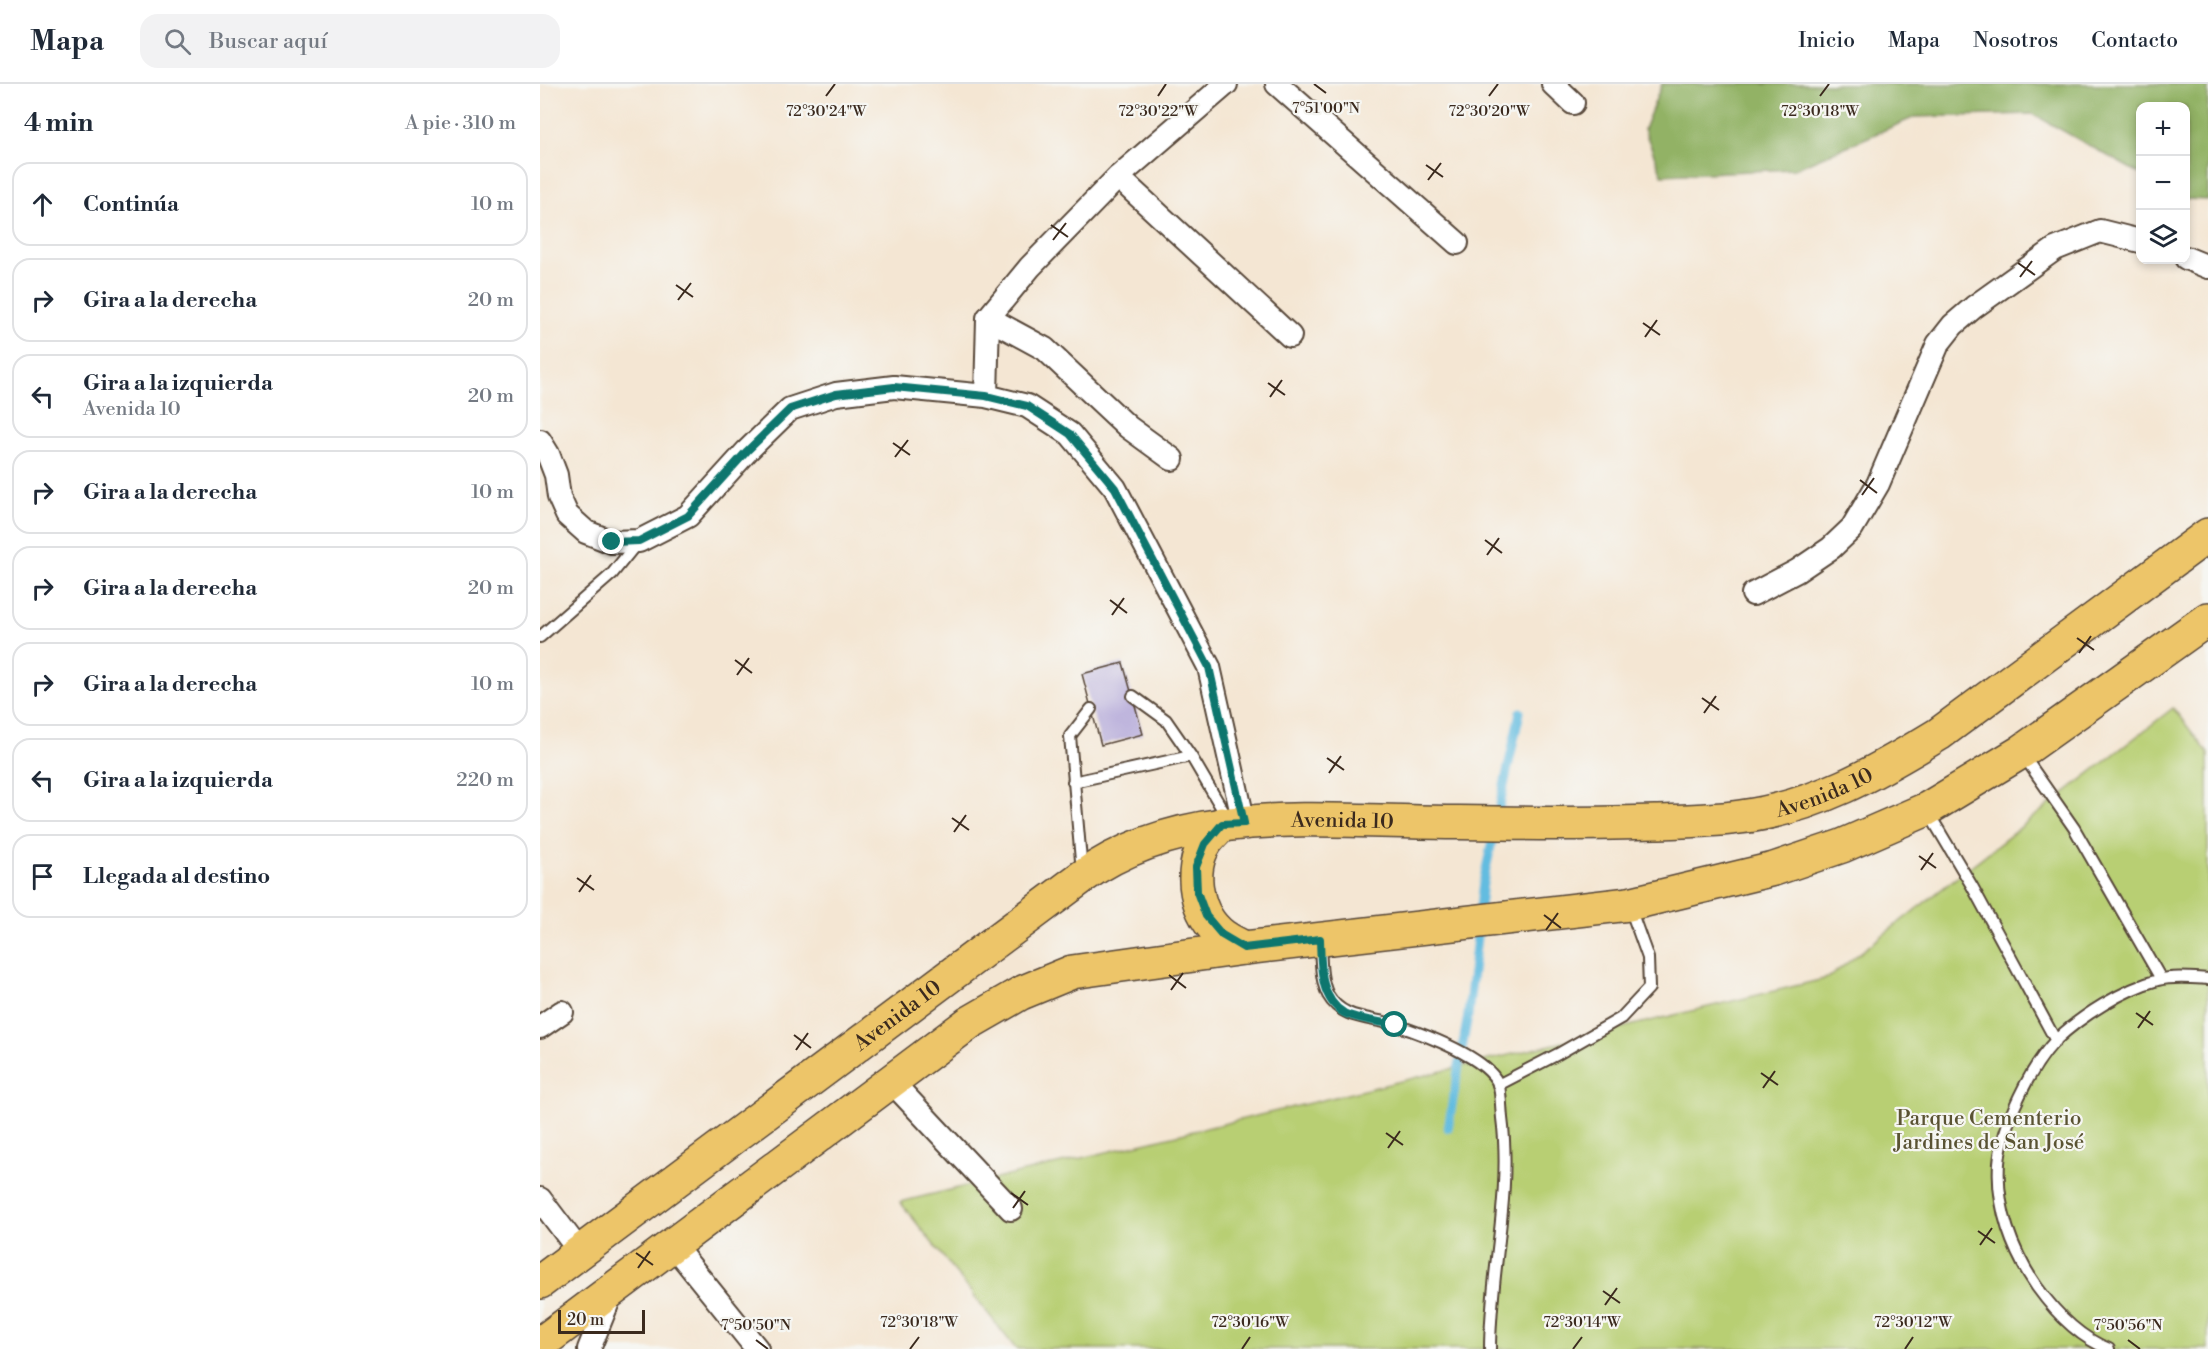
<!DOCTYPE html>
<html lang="es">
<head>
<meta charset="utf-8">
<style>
	:root { --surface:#fff; --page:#f2f2f3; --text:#1f2937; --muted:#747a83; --line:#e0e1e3 }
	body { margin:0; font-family:"Libre Bodoni",serif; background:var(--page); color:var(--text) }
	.controls { position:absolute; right:18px; top:18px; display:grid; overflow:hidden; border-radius:12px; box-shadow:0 3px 9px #0003 }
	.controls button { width:54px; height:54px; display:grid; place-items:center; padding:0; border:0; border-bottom:2px solid var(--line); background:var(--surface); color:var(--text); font:30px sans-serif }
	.scale { position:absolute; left:18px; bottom:15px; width:87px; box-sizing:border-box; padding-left:6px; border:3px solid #3b2a1e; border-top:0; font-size:16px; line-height:21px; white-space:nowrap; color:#3b2a1e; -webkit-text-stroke:4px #f6f6f2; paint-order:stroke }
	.stop { position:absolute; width:18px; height:18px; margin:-14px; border:4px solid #0f766e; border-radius:50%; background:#fff }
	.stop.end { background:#0f766e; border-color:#fff; box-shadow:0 2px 6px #0008 }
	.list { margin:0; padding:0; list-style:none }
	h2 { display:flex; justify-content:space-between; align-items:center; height:78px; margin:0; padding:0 24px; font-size:26px }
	h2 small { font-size:20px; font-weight:400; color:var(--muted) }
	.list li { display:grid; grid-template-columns:39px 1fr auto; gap:18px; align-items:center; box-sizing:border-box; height:84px; margin:0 12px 12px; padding:0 12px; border:2px solid var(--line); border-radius:18px }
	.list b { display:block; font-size:22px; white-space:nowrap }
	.list p { margin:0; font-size:20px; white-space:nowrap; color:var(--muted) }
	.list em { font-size:20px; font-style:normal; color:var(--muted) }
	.icon { flex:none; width:33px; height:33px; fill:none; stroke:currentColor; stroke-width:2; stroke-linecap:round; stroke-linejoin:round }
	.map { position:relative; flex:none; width:1668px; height:1265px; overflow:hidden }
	header { display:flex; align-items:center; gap:36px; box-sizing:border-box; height:84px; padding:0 30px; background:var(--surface); border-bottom:2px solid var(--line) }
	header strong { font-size:28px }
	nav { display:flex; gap:33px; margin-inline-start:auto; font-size:21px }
	.search { width:420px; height:54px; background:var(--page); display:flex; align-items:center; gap:15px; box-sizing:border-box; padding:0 21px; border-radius:18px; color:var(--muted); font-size:22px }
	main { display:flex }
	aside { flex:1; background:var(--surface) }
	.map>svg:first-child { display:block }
</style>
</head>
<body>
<header>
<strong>Mapa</strong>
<div class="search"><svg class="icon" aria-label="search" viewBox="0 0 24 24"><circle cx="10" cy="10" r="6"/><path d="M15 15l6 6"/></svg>Buscar aquí</div>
<nav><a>Inicio</a><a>Mapa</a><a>Nosotros</a><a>Contacto</a></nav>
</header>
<main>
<aside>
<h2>4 min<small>A pie · 310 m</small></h2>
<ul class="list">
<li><svg class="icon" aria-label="ahead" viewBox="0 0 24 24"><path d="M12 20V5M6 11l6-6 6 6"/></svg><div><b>Continúa</b></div><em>10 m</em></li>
<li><svg class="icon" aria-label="right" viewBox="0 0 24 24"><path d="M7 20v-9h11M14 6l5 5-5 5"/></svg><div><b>Gira a la derecha</b></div><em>20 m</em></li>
<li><svg class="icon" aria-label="left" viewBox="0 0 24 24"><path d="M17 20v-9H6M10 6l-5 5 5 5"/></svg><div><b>Gira a la izquierda</b><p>Avenida 10</p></div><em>20 m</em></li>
<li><svg class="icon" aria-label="right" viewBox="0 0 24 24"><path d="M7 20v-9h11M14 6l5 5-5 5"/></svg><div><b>Gira a la derecha</b></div><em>10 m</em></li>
<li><svg class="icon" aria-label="right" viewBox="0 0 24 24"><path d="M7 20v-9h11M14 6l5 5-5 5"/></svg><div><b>Gira a la derecha</b></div><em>20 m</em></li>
<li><svg class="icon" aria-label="right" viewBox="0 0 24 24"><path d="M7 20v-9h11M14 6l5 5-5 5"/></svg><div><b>Gira a la derecha</b></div><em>10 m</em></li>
<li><svg class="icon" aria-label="left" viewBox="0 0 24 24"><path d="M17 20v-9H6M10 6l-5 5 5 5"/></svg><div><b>Gira a la izquierda</b></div><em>220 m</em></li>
<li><svg class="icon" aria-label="arrive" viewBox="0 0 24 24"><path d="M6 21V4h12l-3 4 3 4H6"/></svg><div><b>Llegada al destino</b></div></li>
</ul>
</aside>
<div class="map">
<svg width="1668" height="1265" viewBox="0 0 1668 1265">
	<rect width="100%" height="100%" fill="#f6f6f2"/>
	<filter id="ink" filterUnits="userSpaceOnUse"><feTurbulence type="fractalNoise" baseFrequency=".0167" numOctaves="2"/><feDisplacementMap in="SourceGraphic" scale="12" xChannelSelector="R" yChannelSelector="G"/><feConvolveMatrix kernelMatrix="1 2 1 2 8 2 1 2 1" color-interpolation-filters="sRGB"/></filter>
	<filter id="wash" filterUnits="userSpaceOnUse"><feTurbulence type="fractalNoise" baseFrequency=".008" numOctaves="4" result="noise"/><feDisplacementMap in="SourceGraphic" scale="24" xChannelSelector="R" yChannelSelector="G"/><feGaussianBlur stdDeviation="1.35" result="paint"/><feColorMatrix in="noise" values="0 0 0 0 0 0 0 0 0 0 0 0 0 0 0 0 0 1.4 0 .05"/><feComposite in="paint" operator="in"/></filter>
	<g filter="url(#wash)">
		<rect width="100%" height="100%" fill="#f4e6d3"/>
		<path fill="#b8cf73" stroke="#7a7c48" stroke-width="1.5" d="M1633,624L1668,669V1265H476L360,1118L1288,894Z"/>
		<path fill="#92b265" stroke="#666e42" stroke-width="1.5" d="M1122,0H1668V116L1646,115V22H1600V90L1493,30L1375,33L1254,85L1122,91L1104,45Z"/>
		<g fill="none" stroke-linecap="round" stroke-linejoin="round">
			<path stroke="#62bce0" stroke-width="9" d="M939,831L943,799L980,628
				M908,1044L928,931L938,844"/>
		</g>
		<g id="blocks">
			<path fill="#aea2d7" d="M583,579L603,650L561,661L542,590Z"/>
		</g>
	</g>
	<g filter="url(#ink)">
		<use href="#blocks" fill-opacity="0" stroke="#574639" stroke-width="1.5"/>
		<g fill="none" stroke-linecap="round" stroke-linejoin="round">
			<defs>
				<path id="lane" d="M0,553L72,490L97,459
					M593,612L626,636L651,672L688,735
					M1483,671L1534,744L1621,895
					M533,698L651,672
					M1388,728L1432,802L1516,957
					M542,788L530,652L551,625
					M780,858C781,875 780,895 788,911C802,936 831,933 856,941C883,950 950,974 959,1002C961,1012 961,1024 962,1034C972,1111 950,1188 950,1265
					M958,1001L1018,970L1081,934L1109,904L1108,874L1090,824
					M1569,1265C1540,1254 1515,1228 1497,1203C1472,1167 1456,1123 1459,1079C1462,1041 1490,983 1516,956C1541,932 1584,905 1618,896C1633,892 1652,894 1668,895"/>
				<path id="street" d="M737,0L917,159
					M1013,0L1033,19
					M578,93L750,252
					M1646,174L1668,183
					M448,234L505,265L588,343L632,375
					M446,312L448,234L490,183L578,93L686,0
					M0,357L8,370L16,391L19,413L27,431L46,448L72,458L99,457L148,432L207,367L250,325L296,310L354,303L446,312L487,322L530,350L575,404L669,583L704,739
					M1213,510L1257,487L1291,464L1312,444L1338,400L1398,260L1413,241L1434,223L1515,165L1560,147L1600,157
					M0,943L22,928
					M351,997L471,1125
					M0,1115L40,1168
					M133,1161L217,1265
					M49,1265L72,1208"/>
				<g id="primary">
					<path d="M682,740C677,746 670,752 666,758C647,787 656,832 683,852C690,857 697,860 704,864"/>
					<path id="s1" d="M0,1198L542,793C639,723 767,736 879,738C958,739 1036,741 1115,738C1143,737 1172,737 1200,733C1274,724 1337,688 1399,650L1668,451"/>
					<path d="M0,1260L429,939L481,909L532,888L704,864L1089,820L1234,785L1302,762L1387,725L1481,668L1668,535"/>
				</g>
			</defs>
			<use href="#lane" stroke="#574639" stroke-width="14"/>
			<use href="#street" stroke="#574639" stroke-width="26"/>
			<use href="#primary" stroke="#574639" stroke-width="36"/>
			<use href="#lane" stroke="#fff" stroke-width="10"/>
			<use href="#street" stroke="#fff" stroke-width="22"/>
			<use href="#primary" stroke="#edc569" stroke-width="33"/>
		</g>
	</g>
	<g fill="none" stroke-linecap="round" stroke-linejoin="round" filter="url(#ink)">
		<path stroke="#0f766e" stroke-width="8" d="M72,458L99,457L148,432L207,367L250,325L296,310L354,303L446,312L487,322L530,350L575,404L669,583L704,739L682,740L665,760L656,783L657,808L666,832L682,851L704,864L780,855C781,880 779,914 804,929C815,935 842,938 855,941"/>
	</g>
	<path fill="none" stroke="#3b2a1e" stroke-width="2" d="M774,0L786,9M286,12L295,0M618,12L626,0M949,12L958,0M1280,12L1289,0M886,81L903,93M888,96L901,79M511,141L528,153M513,156L526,139M1478,179L1495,191M1480,193L1492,177M136,201L153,213M138,216L151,199M1103,239L1120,251M1105,253L1117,236M728,299L745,311M730,313L742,296M353,359L370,371M355,373L368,356M1320,396L1337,409M1322,411L1334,394M945,456L962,469M947,471L959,454M570,516L587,529M572,531L584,514M1537,554L1554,566M1539,569L1551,552M195,576L212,589M197,591L209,574M1162,614L1179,626M1164,629L1176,612M787,674L804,686M789,689L801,672M412,734L429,746M414,748L426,731M1379,772L1396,784M1381,786L1393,769M37,794L54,806M39,808L51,791M1004,831L1021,844M1006,846L1018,829M629,891L646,904M631,906L643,889M1596,929L1613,941M1598,944L1610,927M254,951L271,964M256,966L268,949M1221,989L1238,1001M1223,1004L1235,987M846,1049L863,1061M848,1064L860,1047M471,1109L488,1121M473,1124L485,1107M1438,1147L1455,1159M1440,1161L1452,1144M96,1169L113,1181M98,1184L110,1167M1063,1207L1080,1219M1065,1221L1077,1204M216,1256L228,1265M1588,1256L1600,1265M370,1265L379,1253M702,1265L710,1253M1033,1265L1042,1253M1365,1265L1373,1253"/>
	<g text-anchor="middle" stroke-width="4.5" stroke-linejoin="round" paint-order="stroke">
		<g font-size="21" fill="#3b2a1e" stroke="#f6f6f2">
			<text dy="7" stroke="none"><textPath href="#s1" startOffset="1434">Avenida 10</textPath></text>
			<text dy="7" stroke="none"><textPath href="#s1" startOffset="948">Avenida 10</textPath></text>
			<text dy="7" stroke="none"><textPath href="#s1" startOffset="446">Avenida 10</textPath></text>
		</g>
		<g font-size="21" fill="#5a5333" stroke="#f6f6f2">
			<text x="1449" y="1041">Parque Cementerio<tspan x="1449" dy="24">Jardines de San José</tspan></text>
		</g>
	</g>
	<g font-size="15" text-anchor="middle" fill="#3b2a1e" stroke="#f6f6f2" stroke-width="4.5" stroke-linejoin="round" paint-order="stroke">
		<text x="786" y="29">7°51'00"N</text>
		<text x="286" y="32">72°30'24"W</text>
		<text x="618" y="32">72°30'22"W</text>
		<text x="949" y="32">72°30'20"W</text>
		<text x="1280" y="32">72°30'18"W</text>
		<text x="379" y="1243">72°30'18"W</text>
		<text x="710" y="1243">72°30'16"W</text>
		<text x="1042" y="1243">72°30'14"W</text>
		<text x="1373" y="1243">72°30'12"W</text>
		<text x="216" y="1246">7°50'50"N</text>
		<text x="1588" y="1246">7°50'56"N</text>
	</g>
</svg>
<div class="controls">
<button>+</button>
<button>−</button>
<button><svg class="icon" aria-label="layers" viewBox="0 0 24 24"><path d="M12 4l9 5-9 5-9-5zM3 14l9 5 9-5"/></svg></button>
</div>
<div class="scale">20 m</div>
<div class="stop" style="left:855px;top:941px"></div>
<div class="stop end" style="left:72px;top:458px"></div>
</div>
</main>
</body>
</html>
